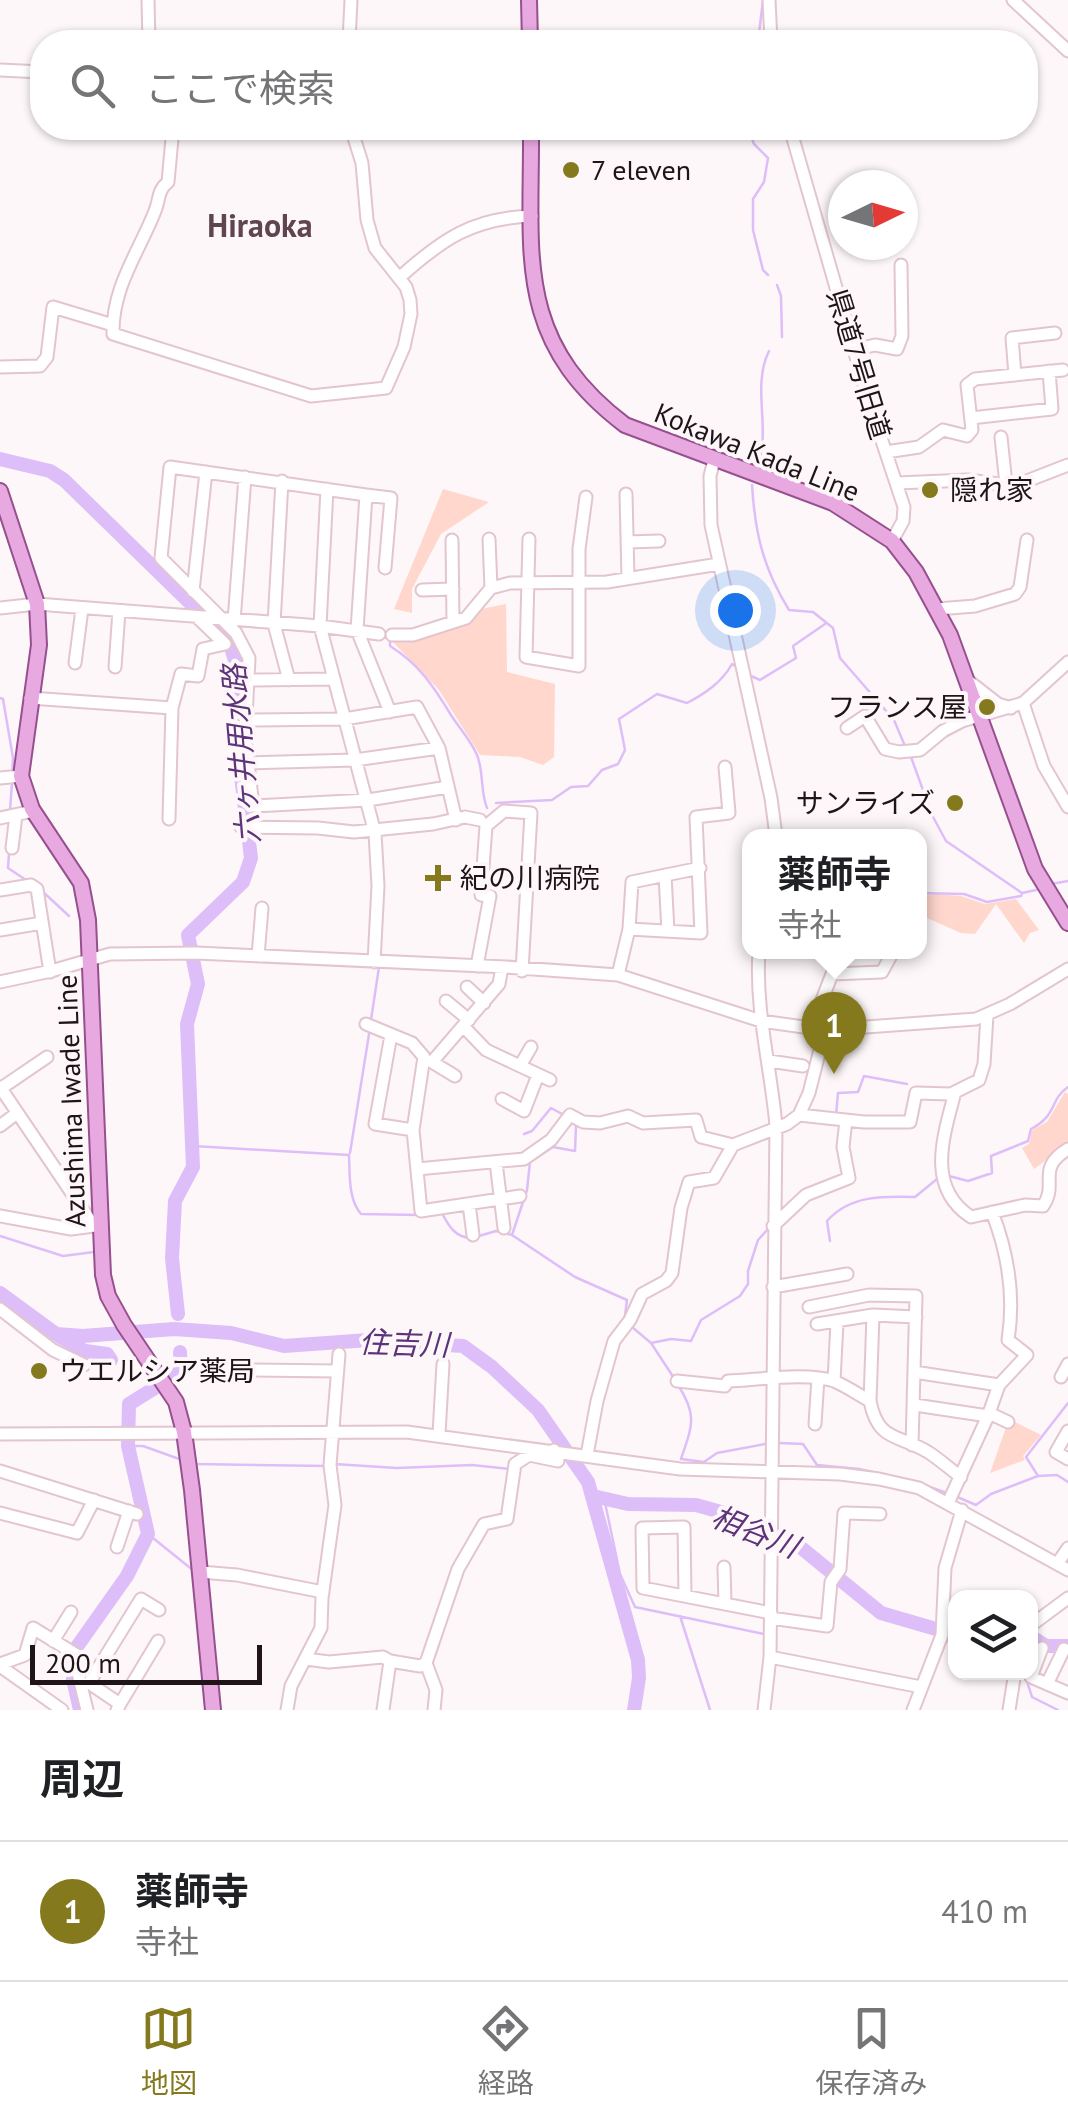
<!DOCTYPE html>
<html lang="ja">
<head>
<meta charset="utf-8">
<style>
	:root { --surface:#fff; --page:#f6f6f6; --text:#202124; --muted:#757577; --line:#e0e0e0; --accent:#85791e }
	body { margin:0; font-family:"PT Sans","Noto Sans JP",sans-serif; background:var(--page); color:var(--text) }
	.controls { position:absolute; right:30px; bottom:30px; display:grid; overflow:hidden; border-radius:20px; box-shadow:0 2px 8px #0004 }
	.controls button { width:90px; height:90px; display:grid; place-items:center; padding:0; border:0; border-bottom:2px solid var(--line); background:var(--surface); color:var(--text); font:50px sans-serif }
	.compass { position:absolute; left:828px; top:170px; width:90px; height:90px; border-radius:50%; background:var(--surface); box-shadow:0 2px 8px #0004; rotate:85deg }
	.scale { position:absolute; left:30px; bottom:25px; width:232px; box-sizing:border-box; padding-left:10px; border:5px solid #1f1519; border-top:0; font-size:28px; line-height:35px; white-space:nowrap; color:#1f1519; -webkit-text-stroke:8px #fdf7f9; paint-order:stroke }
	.you { position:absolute; left:735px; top:610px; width:35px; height:35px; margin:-25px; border:8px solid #fff; border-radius:50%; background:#1a73e8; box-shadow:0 0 0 15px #1a73e833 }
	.badge { display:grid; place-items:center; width:65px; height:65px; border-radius:50%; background:var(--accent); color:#fff; font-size:32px; font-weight:700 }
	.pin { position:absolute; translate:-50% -82px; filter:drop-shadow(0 2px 5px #0008) }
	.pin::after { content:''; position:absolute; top:52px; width:35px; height:30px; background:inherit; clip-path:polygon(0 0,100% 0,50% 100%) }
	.popup { position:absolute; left:742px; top:829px; width:185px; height:130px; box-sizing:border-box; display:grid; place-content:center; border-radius:20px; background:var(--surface); filter:drop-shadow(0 2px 8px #0005); font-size:32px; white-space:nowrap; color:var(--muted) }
	.popup b { font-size:38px; color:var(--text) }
	.popup::after { content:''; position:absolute; left:50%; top:100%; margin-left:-20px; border:20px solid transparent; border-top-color:var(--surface) }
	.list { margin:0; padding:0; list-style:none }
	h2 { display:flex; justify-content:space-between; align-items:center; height:130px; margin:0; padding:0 40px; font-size:42px }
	h2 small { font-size:32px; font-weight:400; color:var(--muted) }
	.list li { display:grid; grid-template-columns:65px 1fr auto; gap:30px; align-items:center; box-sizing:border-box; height:140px; padding:0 40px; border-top:2px solid var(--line) }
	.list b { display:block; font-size:38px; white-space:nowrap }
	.list p { margin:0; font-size:32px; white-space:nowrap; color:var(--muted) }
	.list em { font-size:32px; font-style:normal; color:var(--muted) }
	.icon { flex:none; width:55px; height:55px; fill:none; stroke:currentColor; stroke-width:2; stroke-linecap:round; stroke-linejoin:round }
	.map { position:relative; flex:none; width:1068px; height:1710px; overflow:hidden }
	.search { position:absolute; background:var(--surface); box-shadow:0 2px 8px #0004; left:30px; right:30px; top:30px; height:110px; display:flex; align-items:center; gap:25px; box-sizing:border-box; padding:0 35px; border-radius:40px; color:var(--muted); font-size:38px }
	.sheet { height:270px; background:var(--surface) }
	nav { display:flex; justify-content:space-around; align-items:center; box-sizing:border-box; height:140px; border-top:2px solid var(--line); background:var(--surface); font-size:28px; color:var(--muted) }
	nav a { display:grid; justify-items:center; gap:5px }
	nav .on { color:var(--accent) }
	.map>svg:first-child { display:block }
</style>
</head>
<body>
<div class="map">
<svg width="1068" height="1710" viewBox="0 0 1068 1710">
	<rect width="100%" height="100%" fill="#fdf7f9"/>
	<path fill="#ffd7cc" d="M443,489L489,502L441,534L412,589V613L394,609Z
		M506,604L507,672L555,684L554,757L543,765L520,757L480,755L439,690L392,641H417L471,623L481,609Z
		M935,894L961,896L985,904L1016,899L1039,930L1030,933L1024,943L996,904L975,934L961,933L927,918L922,936L919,935V896Z
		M1065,1092L1068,1094V1144L1034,1169L1022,1148L1029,1144L1032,1130L1047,1122Z
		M1009,1419L1041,1435L1023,1456L1025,1460L990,1473Z"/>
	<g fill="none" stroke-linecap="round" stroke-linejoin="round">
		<path stroke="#debef9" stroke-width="2.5" d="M758,42L763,0
			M748,128L754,144L768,158L764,182L753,199V230L763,270L768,275
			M777,285L781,296L782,337
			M757,466C772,431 751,387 769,351
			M752,485C755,533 763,568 789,610L813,612L833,628L840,658L894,720L905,746
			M237,626L268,628
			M284,629L318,632
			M381,637H390V646C419,664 434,687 451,715C460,729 471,741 477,755C484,772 480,791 487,808
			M749,675L760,680L796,658L793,646L825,624
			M0,698L3,699L13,758L12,775
			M911,757L932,815L946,841L1022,893L1036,890
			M496,803L552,800L571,787L588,786L602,770L618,764L625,750L619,719L657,694L687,703C706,693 722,682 732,664L738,668
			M10,810L12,783
			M9,853L8,868L26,880
			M1051,884L1068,881
			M41,890L69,916
			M919,893L964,894L987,902L1021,896L1022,893
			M371,1020L379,967
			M836,1115L838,1093L858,1092L864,1076L907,1084
			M524,1134L532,1131L551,1108L564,1115
			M193,1146L349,1155C350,1175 348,1199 361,1214L420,1215
			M350,1153L370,1028
			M949,1176L968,1181L992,1173L991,1156L1028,1141L1031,1129C1058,1115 1049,1100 1068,1087
			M442,1213C449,1227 456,1238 472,1238
			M512,1235L527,1190L530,1162L553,1147L575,1151L576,1126
			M0,1236L63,1256L94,1252
			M479,1236L496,1231L512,1235L575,1277L627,1300L625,1316
			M830,1241L827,1221C850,1195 883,1196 915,1197L937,1179
			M632,1327L651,1343L674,1378
			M651,1343L671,1339L691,1341L701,1320L740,1296L748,1284V1271L758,1240L768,1229
			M678,1385C698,1416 692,1426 681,1459L704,1462L717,1453L765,1444
			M779,1443L803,1444L817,1465L859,1469L915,1481
			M128,1446H143L182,1460
			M195,1464L327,1466
			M334,1464L397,1468L472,1465L511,1469
			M1038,1476L1057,1475L1068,1482
			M927,1486L947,1493
			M955,1496L976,1505L991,1494L1038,1476L1026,1457L1068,1403
			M604,1498L620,1574L635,1607L764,1634
			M148,1534L194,1571
			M680,1616L710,1710
			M948,1636V1641L956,1644
			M1024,1672L1032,1697L1058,1710"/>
		<path stroke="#debef9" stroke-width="14" d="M0,459L50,471L64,480L229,641L239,674L236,735L251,858L243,882L188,935L198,984L187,1024L193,1167L175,1201L172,1258L178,1314
			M0,1293L56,1334L83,1336L174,1329L231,1333L284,1346L369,1340L463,1346L492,1367L538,1410L588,1482L638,1660L639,1678L634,1710
			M60,1337L85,1351L107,1354L111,1360
			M170,1379L181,1371L180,1352
			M593,1496L628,1504L696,1505L721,1512L799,1546L881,1613L936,1629L956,1631
			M1030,1636L1046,1646H1068
			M80,1710L73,1679L76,1648L127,1576L148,1534L128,1446L129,1404L158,1386"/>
		<defs>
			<path id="minor" d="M148,0L149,42
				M769,0L771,42
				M1013,0L1068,51
				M349,42L351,0
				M0,70L42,72
				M173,128L168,182C157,191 160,199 155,211C139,252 112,287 113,334L311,396L386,388L404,347L411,314L410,300L406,287L375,248L367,220L362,163L351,128
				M790,128L869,402L904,507L903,521L892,541
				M399,278C442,239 473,218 532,216
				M853,350L875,345L897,349L902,336L901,265
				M0,367L40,366L47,357L53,307L113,325
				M1015,375L1012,338L1055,333
				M971,418L1052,409L1049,371
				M1001,437L1006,484
				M886,452L919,447L943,430L967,436L972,430L967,385L975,379L1063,370
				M714,460L710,476L711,525L771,798L776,836
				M282,481L274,624L289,680
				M897,483L968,480L1014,486L1068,465
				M327,489L320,626L375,833L378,886L374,962
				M626,494L628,578
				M366,495L391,498L385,568
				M489,539L491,588
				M529,539L526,657L579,666V549L586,497
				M452,540L453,622
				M627,542L659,541
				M422,590L453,589
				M193,591L206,472
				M0,608L37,604L320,626L379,634
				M937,609L975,606L1015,594L1020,587L1027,540
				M234,621L245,477
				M392,635H413L466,618L491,588L510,583L607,582L719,564
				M75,663L82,609
				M115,667L119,611
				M966,679L998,704L1011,708
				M247,680L333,679
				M30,698L172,708
				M1023,703L1044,766L1068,807
				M390,712L357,630L366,495L170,467L161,558L236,633L249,658L245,738L253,806L368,800L448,787
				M247,720L344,719L417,707L439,748
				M847,728L865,716L885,749L899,752L920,750L943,731L962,721L1023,703L1068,662
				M248,763L355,760L439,748L456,820
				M0,778L21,776
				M0,818L33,811
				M169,819L172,708L181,674L198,676L203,649L225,644L199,619
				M241,827L318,828L354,832L433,824L465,817L480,820
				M12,848L16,815
				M700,868L632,882L629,929L701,933L696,817L729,813L725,767
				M665,875L668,931
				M0,890L31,885L37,889L50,972
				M0,930L42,923
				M759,952C755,1010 771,1068 776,1126L770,1657L764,1710
				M258,956L262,908
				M477,966L490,896L481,895L486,826L504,811L531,813L522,971
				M618,975L629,929
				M0,982L51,971L110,954L196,953L506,967L618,975L761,1021L825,1030L976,1019L1010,1004L1068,969
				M467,987L484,1003
				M446,1001L469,1020
				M366,1024L412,1043L424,1057L413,1130L421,1211L520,1196
				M464,1027L486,1050L550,1080
				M391,1035L375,1124L413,1130
				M769,1061L803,1066
				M520,1066L531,1047
				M455,1076L432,1062L499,984L502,967
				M0,1087L94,1226L100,1228
				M0,1089L47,1057
				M955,1092C944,1135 925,1187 971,1217L1025,1205L1043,1206C1059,1183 1035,1169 1068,1149
				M502,1099L524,1111L538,1075
				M799,1115L864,1122H910L916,1093L951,1094L979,1080L984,1064L987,1015
				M0,1126L17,1113
				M496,1162L504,1228
				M417,1169L524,1159L551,1140L570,1115L583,1122L600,1123L628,1116L643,1123L696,1120L701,1137L733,1145
				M469,1204L473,1235
				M992,1212C1008,1253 1015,1296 1008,1340L1027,1355L999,1385
				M0,1216L71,1229L94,1226
				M773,1226L806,1195L849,1178L843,1147L846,1120
				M773,1287L847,1274
				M809,1307L869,1295L916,1296L912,1445
				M0,1309L53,1350L84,1365
				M817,1324L873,1315L916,1317
				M253,1370L337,1371
				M914,1372L999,1385L988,1416L948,1503
				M1061,1377L1068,1364
				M677,1381L725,1386L728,1381C757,1380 807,1372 834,1381C846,1386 859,1395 870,1401C878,1442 898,1434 928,1452C939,1459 950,1469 961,1477
				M834,1381L837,1322
				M870,1401L873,1315
				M915,1405L988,1416
				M989,1413L1008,1422
				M815,1424L818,1378
				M1068,1431L1056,1452L1068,1459
				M0,1434L407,1432L680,1469L840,1474L879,1479L919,1488L1068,1570
				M439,1434L443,1364
				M587,1455L597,1401L614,1341L630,1320L642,1294L666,1281L672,1273L681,1208L689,1182L714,1178L733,1145L787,1124L799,1115L809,1093L825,1030L822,1000L832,974L882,972L893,952
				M0,1471L137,1514
				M0,1513L77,1533L94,1500
				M117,1547L129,1511
				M1057,1564L1068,1548
				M724,1567L725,1604
				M200,1572L237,1575L323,1592
				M685,1596L684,1527L642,1528L643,1588L771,1613
				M771,1618L827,1626L831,1582L840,1569L844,1513L880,1514
				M1030,1626L1068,1598
				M53,1641L71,1612
				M1042,1648L1031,1677L1068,1693
				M770,1657L921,1687
				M306,1659L329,1662L383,1657L390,1661
				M0,1664L25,1655L33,1628L80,1657L78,1673L87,1710
				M0,1666L62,1710
				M1047,1684L1064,1649
				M120,1704L158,1641
				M117,1710L120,1704L89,1683L141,1599L159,1610
				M287,1710L291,1686L321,1628L322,1598L335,1505L330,1465L339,1354
				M383,1710L390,1661L420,1666L426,1663
				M434,1710L436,1690L426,1663L458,1569L484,1524L507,1519L515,1464L529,1455L558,1461L554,1450
				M913,1710L942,1635L945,1568L962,1510
				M1009,1710L1015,1672"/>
			<path id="major" d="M529,0L530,42
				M531,128C532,254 513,340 625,425L833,503L892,541L916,572L950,635L1035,869L1068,923
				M0,491L37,604L39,645L21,776L32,809L81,883L88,920L103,1275L108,1296L124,1325L176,1402L184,1432L192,1490L213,1710"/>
		</defs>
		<use href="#minor" stroke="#e3c5d0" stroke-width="15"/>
		<use href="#major" stroke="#97508e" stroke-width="18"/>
		<use href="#minor" stroke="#fff" stroke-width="11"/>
		<use href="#major" stroke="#e8a9e1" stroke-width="14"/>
	</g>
	<g fill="#85791e" stroke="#fdf7f9" stroke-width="4">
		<circle cx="571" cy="170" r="10"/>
		<circle cx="930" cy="490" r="10"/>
		<circle cx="987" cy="707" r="10"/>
		<circle cx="955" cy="803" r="10"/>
		<path d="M433 863h10v10h10v10h-10v10h-10v-10h-10v-10h10z"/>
		<circle cx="39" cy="1371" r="10"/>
	</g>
	<g text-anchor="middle" stroke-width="8" stroke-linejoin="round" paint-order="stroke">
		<g font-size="28" fill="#1f1519" stroke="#fdf7f9" text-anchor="start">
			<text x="591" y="180">7 eleven</text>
			<text x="950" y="500">隠れ家</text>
			<text x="967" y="717" text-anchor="end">フランス屋</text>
			<text x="935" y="813" text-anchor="end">サンライズ</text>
			<text x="460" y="888">紀の川病院</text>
			<text x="59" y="1381">ウエルシア薬局</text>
		</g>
		<g font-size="28" fill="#1f1519" stroke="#fdf7f9">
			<text transform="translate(859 364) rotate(73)" y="10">県道7号旧道</text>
			<text transform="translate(757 452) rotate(22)" y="10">Kokawa Kada Line</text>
			<text transform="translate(71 1101) rotate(-92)" y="10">Azushima Iwade Line</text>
		</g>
		<g font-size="30" font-style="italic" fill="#5d3479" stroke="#fdf7f9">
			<text transform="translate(242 754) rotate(-95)" y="10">六ヶ井用水路</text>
			<text transform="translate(404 1344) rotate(2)" y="10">住吉川</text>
			<text transform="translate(755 1532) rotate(22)" y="10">相谷川</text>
		</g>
		<g font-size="32" font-weight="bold" fill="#5e454f" stroke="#fdf7f9">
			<text x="260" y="237">Hiraoka</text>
		</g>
	</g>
</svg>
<div class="controls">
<button><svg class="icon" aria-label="layers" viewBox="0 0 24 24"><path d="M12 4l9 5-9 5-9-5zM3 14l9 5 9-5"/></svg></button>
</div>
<svg class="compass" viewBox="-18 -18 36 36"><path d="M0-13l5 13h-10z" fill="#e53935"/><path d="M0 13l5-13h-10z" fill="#757577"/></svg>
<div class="scale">200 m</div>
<div class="you"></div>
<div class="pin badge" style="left:834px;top:1074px">1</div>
<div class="popup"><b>薬師寺</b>寺社</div>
<div class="search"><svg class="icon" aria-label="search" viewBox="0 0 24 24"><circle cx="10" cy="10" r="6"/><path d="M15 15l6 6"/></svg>ここで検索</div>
</div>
<section class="sheet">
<h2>周辺<small></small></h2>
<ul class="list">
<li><span class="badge">1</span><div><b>薬師寺</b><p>寺社</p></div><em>410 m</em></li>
</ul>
</section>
<nav>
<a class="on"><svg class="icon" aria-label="map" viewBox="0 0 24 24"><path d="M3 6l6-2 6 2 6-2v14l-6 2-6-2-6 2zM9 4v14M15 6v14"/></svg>地図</a>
<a><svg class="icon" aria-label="directions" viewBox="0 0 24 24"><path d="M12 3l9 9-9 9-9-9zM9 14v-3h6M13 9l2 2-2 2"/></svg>経路</a>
<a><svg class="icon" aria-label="saved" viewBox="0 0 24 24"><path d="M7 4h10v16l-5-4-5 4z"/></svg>保存済み</a>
</nav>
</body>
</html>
